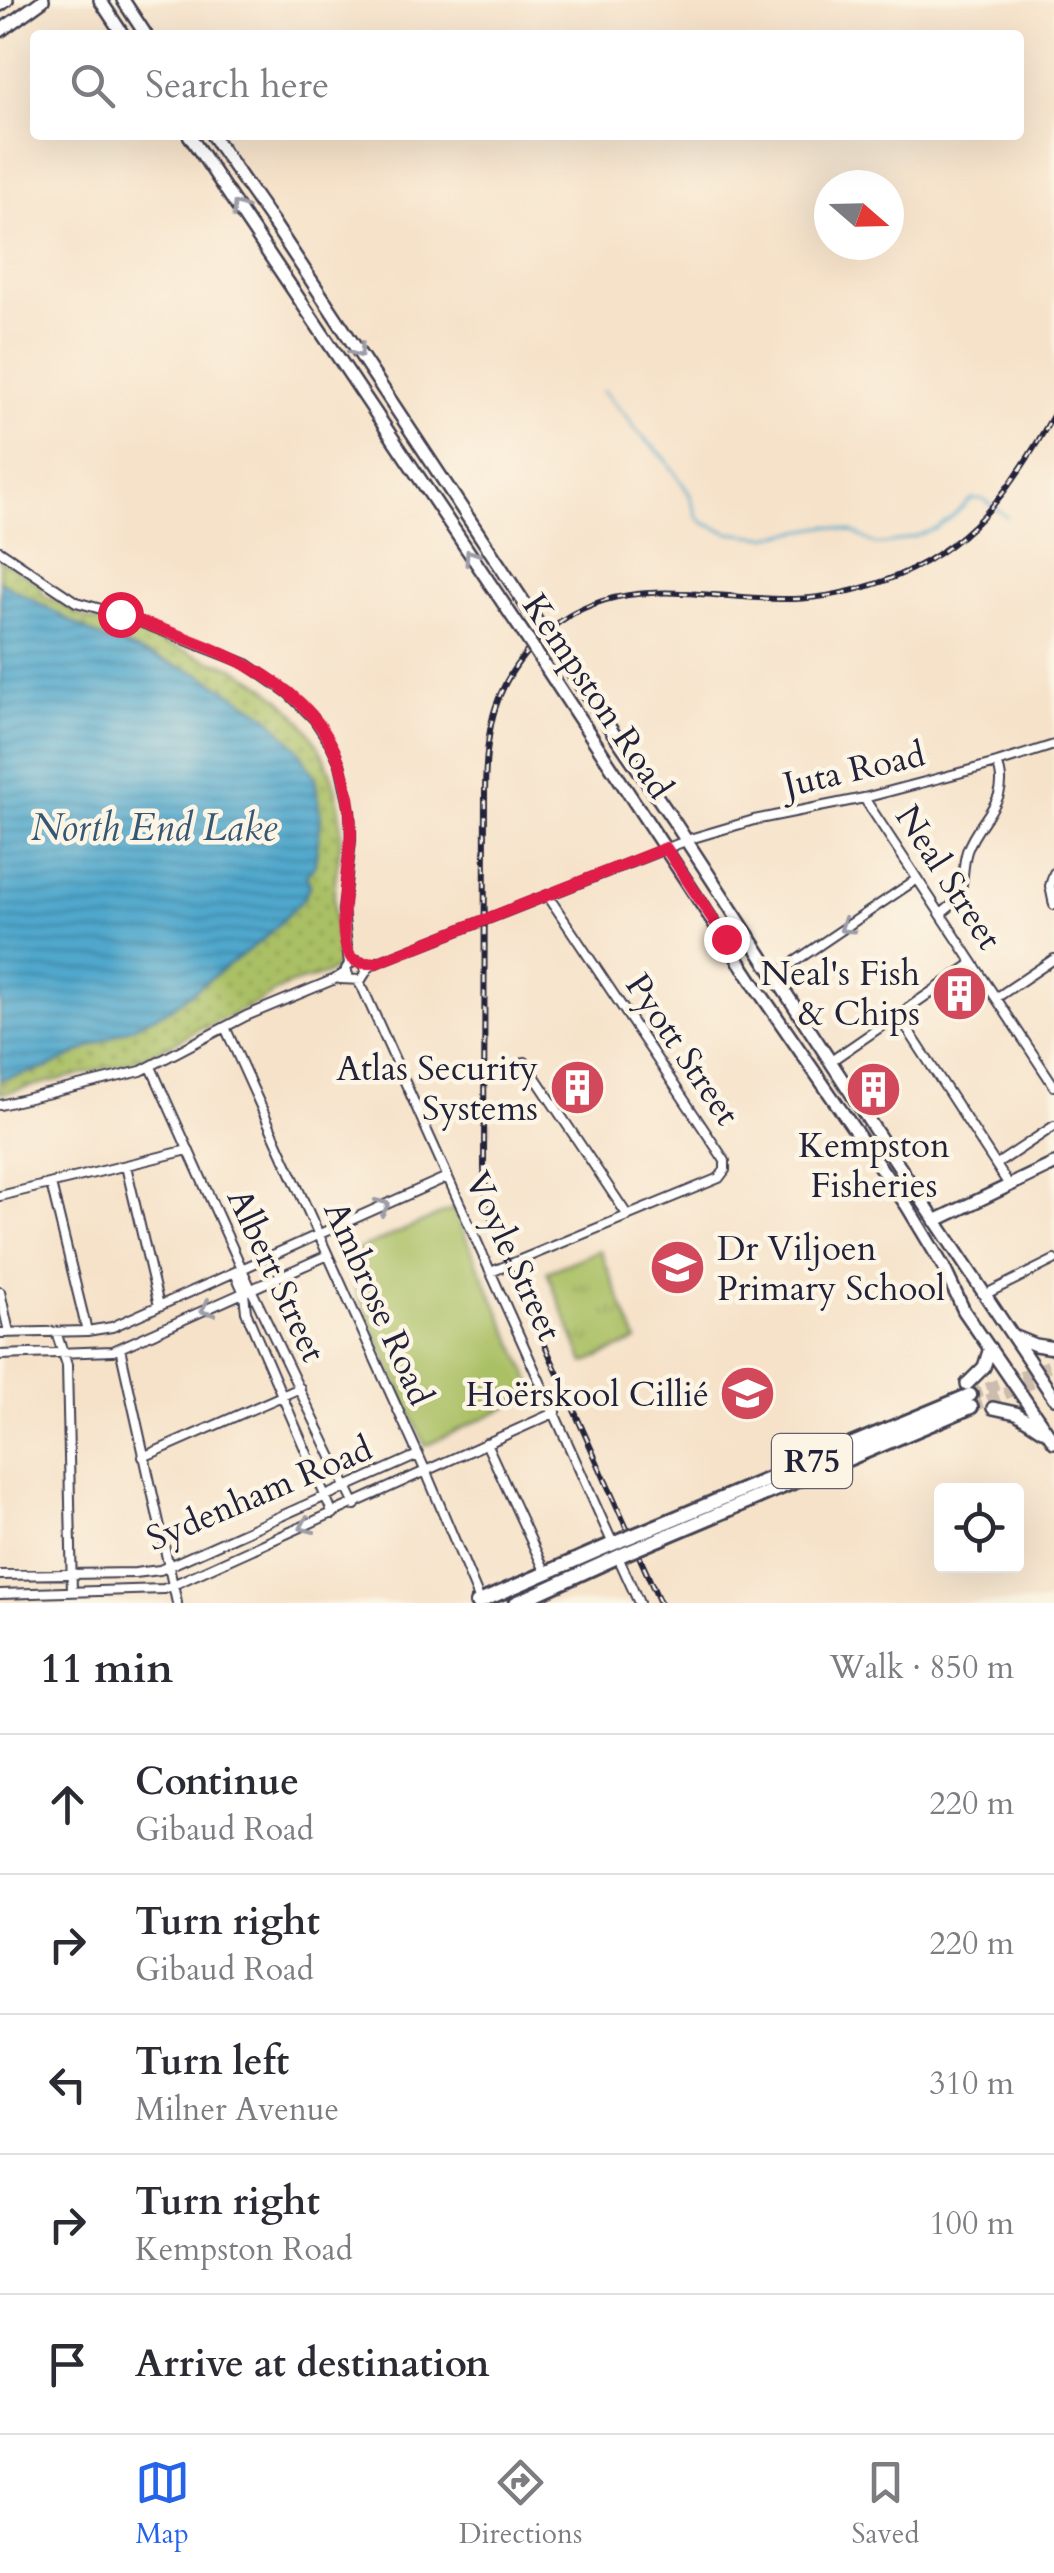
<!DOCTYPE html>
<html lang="en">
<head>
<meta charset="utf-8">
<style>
	:root { --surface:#fff; --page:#f7f7f7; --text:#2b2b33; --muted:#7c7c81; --line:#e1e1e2; --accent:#2563eb }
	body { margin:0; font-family:Cardo,serif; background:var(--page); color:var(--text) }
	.controls { position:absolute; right:30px; bottom:30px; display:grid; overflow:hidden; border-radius:10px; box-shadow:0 10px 40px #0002 }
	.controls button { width:90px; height:90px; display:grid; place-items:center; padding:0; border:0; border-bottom:2px solid var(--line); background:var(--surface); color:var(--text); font:50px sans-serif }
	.compass { position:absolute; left:814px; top:170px; width:90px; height:90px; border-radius:50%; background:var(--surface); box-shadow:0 10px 40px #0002; rotate:110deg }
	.stop { position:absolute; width:30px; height:30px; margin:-22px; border:8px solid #e11d48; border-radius:50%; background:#fff }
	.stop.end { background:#e11d48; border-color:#fff; box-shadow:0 2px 10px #0008 }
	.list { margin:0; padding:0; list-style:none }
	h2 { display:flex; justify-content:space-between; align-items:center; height:130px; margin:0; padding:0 40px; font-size:42px }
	h2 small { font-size:32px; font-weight:400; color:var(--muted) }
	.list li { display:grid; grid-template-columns:65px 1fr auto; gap:30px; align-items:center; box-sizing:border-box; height:140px; padding:0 40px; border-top:2px solid var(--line) }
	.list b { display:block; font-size:38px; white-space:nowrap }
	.list p { margin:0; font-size:32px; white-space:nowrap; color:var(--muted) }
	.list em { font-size:32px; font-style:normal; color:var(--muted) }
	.icon { flex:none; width:55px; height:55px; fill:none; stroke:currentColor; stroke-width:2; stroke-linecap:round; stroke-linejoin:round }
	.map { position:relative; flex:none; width:1054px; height:1603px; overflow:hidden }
	.search { position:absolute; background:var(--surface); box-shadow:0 10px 40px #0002; left:30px; right:30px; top:30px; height:110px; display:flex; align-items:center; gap:25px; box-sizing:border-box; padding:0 35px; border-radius:10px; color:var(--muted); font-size:38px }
	.sheet { height:830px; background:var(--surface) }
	nav { display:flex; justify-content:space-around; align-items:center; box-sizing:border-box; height:140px; border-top:2px solid var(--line); background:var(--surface); font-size:28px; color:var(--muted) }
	nav a { display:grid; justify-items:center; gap:5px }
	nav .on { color:var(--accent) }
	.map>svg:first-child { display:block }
</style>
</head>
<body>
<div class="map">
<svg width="1054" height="1603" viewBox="0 0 1054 1603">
	<defs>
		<pattern id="grass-dots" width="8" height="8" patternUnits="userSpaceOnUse" patternTransform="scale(2.5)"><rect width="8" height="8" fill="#aac065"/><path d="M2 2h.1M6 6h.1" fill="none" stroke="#8a9c54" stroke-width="1.8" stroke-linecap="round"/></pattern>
		<pattern id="park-tufts" width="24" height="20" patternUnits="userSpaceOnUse" patternTransform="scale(2.5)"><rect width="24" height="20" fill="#aac065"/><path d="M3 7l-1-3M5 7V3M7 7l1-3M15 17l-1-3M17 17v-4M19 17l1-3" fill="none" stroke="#8a9c54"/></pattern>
		<pattern id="water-rules" width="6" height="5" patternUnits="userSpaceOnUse" patternTransform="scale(2.5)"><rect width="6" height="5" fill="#4fa7cc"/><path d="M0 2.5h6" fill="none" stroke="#4188a7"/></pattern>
	</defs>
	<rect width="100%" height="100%" fill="#fcf5e5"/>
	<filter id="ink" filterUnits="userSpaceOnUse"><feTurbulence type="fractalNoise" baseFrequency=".01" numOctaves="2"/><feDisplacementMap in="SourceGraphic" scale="20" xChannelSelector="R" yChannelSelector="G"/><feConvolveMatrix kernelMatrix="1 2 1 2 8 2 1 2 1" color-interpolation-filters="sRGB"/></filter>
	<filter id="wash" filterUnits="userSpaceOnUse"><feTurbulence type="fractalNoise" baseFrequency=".0048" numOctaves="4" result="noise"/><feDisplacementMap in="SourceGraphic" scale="40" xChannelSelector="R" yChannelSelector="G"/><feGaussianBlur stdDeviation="2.25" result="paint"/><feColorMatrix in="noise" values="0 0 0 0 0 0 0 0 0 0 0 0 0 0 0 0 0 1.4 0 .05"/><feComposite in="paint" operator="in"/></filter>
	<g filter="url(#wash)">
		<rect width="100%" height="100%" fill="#f6e2c9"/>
		<path fill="url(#grass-dots)" stroke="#667150" stroke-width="2.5" d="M0,559L42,586L41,593L87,619L134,631L219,664L222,663C293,693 340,754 341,832C341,853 335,873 334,893C334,904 334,918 335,930C336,942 345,957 336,967C328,976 312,978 301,981C289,984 277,990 267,997C250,1008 225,1017 206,1028H200L173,1044L127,1063L0,1094V1080L47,1068L304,898L310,884L200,674L97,636L0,581Z"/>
		<path fill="url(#park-tufts)" stroke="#667150" stroke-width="2.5" d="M600,1250L637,1341L584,1363L547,1272Z"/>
		<path fill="#aac065" stroke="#667150" stroke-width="2.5" d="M453,1209L536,1393L425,1446L342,1257Z"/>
		<path fill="url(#water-rules)" stroke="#386484" stroke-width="2.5" d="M0,581L97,636L200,674L268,716L298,749L315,778L321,819L315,864L306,876L310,884L304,898L266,937L170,1009L47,1068L0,1080Z"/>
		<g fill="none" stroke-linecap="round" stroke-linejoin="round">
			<path stroke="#4fa7cc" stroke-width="2.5" d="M603,391L628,418L636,430L664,457L689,493L698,518L704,523L729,533L766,537L828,526L853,532L877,545L884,544L914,537L935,529L951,518L971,499H984L1007,517"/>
		</g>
	</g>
	<g filter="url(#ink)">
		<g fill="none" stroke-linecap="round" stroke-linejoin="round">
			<path stroke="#ccbcad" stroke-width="12" stroke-dasharray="12 6" stroke-linecap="butt" d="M970,1395L1054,1364
				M971,1407L1054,1374"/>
			<defs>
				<path id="street" d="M0,551L76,602L119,614L247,664L288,693L314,719L331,745L340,764L350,811L351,841L343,910L349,964
					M864,798L1054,1086
					M1054,873L1050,886L1054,905
					M941,914L959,899C964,883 962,867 967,851C978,818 1013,801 997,763
					M366,969L376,963L693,838L754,820L864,798L997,763L1054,745
					M775,975L917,879
					M340,979L361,980L366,972L364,964L358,961L349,964L346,969L349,978
					M358,981L364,991L613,1544
					M996,998L1054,959
					M899,1016L1009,1185
					M225,1027L426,1472L481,1603
					M831,1061L972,964
					M525,1062L628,1216
					M151,1067L251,1289L355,1505
					M0,1105L141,1071L246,1016L335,979L346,972
					M997,1164L1054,1126
					M126,1166L159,1306
					M51,1184L87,1331
					M0,1196L188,1150
					M491,1272L719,1178L725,1170V1161L715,1146L548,896
					M235,1273L244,1293L246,1312L333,1514
					M0,1292L9,1332
					M984,1295L1054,1260
					M56,1332L67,1365L72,1592
					M0,1333L87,1331L112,1327L447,1177
					M120,1348L177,1603
					M0,1355L113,1351L328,1255
					M486,1443L546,1573
					M143,1457L300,1388
					M618,1557L639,1603
					M0,1575L135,1573L160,1570L418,1455
					M0,1594L164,1589L556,1412"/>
				<path id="secondary" d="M100,0L123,35
					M123,0L146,35
					M0,5L7,0
					M0,31L43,0
					M189,135L526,637
					M212,135L272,221L541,628
					M555,648L673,820L877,1133L1054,1398
					M539,657L756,987L907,1206L943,1266L964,1311L1054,1442
					M935,1221L1054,1164
					M1013,1336L1035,1345L1054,1348
					M967,1384L984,1367L990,1348
					M993,1408L1016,1413L1042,1430"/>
				<path id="primary" d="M654,1527L970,1395
					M659,1539L971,1407
					M477,1603L622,1540
					M516,1603L626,1553"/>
			</defs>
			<use href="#street" stroke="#423f50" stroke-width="12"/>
			<use href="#secondary" stroke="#423f50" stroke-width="16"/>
			<use href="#primary" stroke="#423f50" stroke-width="18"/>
			<use href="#street" stroke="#fff" stroke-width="8"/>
			<use href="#secondary" stroke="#fff" stroke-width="11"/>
			<use href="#primary" stroke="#fff" stroke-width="12"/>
			<defs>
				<path id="rail" d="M660,1603L499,1242L487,1205L484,1169L485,791C486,729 493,683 540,638C614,567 704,601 795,599C825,598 855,591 884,581C970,550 1011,489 1054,414"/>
			</defs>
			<use href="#rail" stroke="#22223b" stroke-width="6"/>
			<use href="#rail" stroke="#fcf5e5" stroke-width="2.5" stroke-dasharray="8" stroke-linecap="butt"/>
			<defs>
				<path id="secondary-bridge" d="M541,628L555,648
					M526,637L539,657"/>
				<path id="primary-bridge" d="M622,1540L654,1527
					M626,1553L659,1539"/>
			</defs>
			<use href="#secondary-bridge" stroke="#423f50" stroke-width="16" stroke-linecap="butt"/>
			<use href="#primary-bridge" stroke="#423f50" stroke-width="18" stroke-linecap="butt"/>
			<use href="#secondary-bridge" stroke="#fff" stroke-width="11"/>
			<use href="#primary-bridge" stroke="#fff" stroke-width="12"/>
		</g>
		<defs><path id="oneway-chevron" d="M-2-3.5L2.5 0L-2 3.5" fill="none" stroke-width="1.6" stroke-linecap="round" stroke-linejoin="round" transform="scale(2.5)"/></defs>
		<g stroke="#9c9ca7">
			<use href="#oneway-chevron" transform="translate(238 208) rotate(-124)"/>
			<use href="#oneway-chevron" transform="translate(358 351) rotate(57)"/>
			<use href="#oneway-chevron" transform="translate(471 556) rotate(-124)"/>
			<use href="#oneway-chevron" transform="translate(846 927) rotate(146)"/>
			<use href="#oneway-chevron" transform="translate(383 1206) rotate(-24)"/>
			<use href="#oneway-chevron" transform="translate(207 1309) rotate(156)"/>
			<use href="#oneway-chevron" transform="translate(306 1526) rotate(156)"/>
		</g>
	</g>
	<g fill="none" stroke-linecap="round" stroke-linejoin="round" filter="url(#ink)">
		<path stroke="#e11d48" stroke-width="12" d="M120,614C201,645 308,672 340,764C347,786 351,810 351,832C351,858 332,943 354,960C359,964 369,963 376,963L666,848L726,939"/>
	</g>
	<defs>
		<symbol id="building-disc" viewBox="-11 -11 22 22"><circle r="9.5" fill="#d1495b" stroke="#fcf5e5"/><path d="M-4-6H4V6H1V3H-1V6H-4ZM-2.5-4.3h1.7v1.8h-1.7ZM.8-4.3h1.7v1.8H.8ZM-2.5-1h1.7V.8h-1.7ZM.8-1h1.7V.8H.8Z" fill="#fff"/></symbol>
		<symbol id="school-disc" viewBox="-11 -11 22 22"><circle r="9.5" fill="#d1495b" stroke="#fcf5e5"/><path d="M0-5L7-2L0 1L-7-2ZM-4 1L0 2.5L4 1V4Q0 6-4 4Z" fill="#fff"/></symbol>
	</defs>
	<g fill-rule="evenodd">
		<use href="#building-disc" x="928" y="962" width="63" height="63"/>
		<use href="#building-disc" x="546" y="1056" width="63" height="63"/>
		<use href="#building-disc" x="842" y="1058" width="63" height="63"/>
		<use href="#school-disc" x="646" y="1236" width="63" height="63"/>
		<use href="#school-disc" x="716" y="1362" width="63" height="63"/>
	</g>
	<g text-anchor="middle" stroke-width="9" stroke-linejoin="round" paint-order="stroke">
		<rect fill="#fcf5e5" stroke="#63616e" stroke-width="2.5" x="772" y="1434" width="80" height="54" rx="8"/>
		<g font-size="32" font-weight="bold" fill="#22223b">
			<text x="812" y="1472">R75</text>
		</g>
		<g font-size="35" fill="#22223b" stroke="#fcf5e5">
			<text transform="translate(598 696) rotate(56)" y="12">Kempston Road</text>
			<text transform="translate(854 769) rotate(-13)" y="12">Juta Road</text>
			<text transform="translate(949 877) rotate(57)" y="12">Neal Street</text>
			<text transform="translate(683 1049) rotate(56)" y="12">Pyott Street</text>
			<text transform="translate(514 1256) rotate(65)" y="12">Voyle Street</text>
			<text transform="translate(277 1275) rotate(65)" y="12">Albert Street</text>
			<text transform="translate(379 1303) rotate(66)" y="12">Ambrose Road</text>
			<text transform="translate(259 1493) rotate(-23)" y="12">Sydenham Road</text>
		</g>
		<g font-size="35" fill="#22223b" stroke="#fcf5e5" text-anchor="end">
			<text x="920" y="985">Neal's Fish<tspan x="920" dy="40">&amp; Chips</tspan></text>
			<text x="538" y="1080">Atlas Security<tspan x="538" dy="40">Systems</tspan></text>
			<text x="874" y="1157" text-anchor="middle">Kempston<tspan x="874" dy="40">Fisheries</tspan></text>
			<text x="717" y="1260" text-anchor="start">Dr Viljoen<tspan x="717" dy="40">Primary School</tspan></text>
			<text x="709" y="1406">Hoërskool Cillié</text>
		</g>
		<g font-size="38" font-style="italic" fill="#345775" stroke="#fcf5e5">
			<text x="154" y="840">North End Lake</text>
		</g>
	</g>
</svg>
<div class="controls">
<button><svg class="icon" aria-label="locate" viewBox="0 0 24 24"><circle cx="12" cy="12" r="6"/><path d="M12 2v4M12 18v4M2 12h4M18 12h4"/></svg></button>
</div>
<svg class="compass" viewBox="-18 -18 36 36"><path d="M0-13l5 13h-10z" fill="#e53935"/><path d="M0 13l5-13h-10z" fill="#7c7c81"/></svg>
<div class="stop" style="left:120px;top:614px"></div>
<div class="stop end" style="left:726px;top:939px"></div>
<div class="search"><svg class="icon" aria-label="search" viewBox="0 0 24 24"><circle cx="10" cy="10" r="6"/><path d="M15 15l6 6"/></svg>Search here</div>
</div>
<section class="sheet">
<h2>11 min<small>Walk · 850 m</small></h2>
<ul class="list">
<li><svg class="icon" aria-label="ahead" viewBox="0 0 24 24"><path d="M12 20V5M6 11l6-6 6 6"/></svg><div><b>Continue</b><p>Gibaud Road</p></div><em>220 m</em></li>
<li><svg class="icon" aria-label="right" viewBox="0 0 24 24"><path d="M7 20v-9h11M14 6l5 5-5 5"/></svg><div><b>Turn right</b><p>Gibaud Road</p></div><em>220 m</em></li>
<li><svg class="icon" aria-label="left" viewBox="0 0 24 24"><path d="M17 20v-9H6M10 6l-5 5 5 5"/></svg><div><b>Turn left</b><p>Milner Avenue</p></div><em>310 m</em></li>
<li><svg class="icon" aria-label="right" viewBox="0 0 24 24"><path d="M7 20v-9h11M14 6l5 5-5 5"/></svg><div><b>Turn right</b><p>Kempston Road</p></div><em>100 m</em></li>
<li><svg class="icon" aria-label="arrive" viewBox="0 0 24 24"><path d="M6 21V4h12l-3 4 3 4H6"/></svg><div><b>Arrive at destination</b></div></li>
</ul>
</section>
<nav>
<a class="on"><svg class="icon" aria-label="map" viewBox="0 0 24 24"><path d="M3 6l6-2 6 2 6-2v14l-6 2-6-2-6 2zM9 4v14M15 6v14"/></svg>Map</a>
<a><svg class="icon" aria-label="directions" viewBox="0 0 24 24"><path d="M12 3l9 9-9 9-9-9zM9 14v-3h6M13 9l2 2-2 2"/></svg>Directions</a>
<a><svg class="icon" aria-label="saved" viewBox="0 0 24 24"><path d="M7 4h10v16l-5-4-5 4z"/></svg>Saved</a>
</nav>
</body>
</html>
